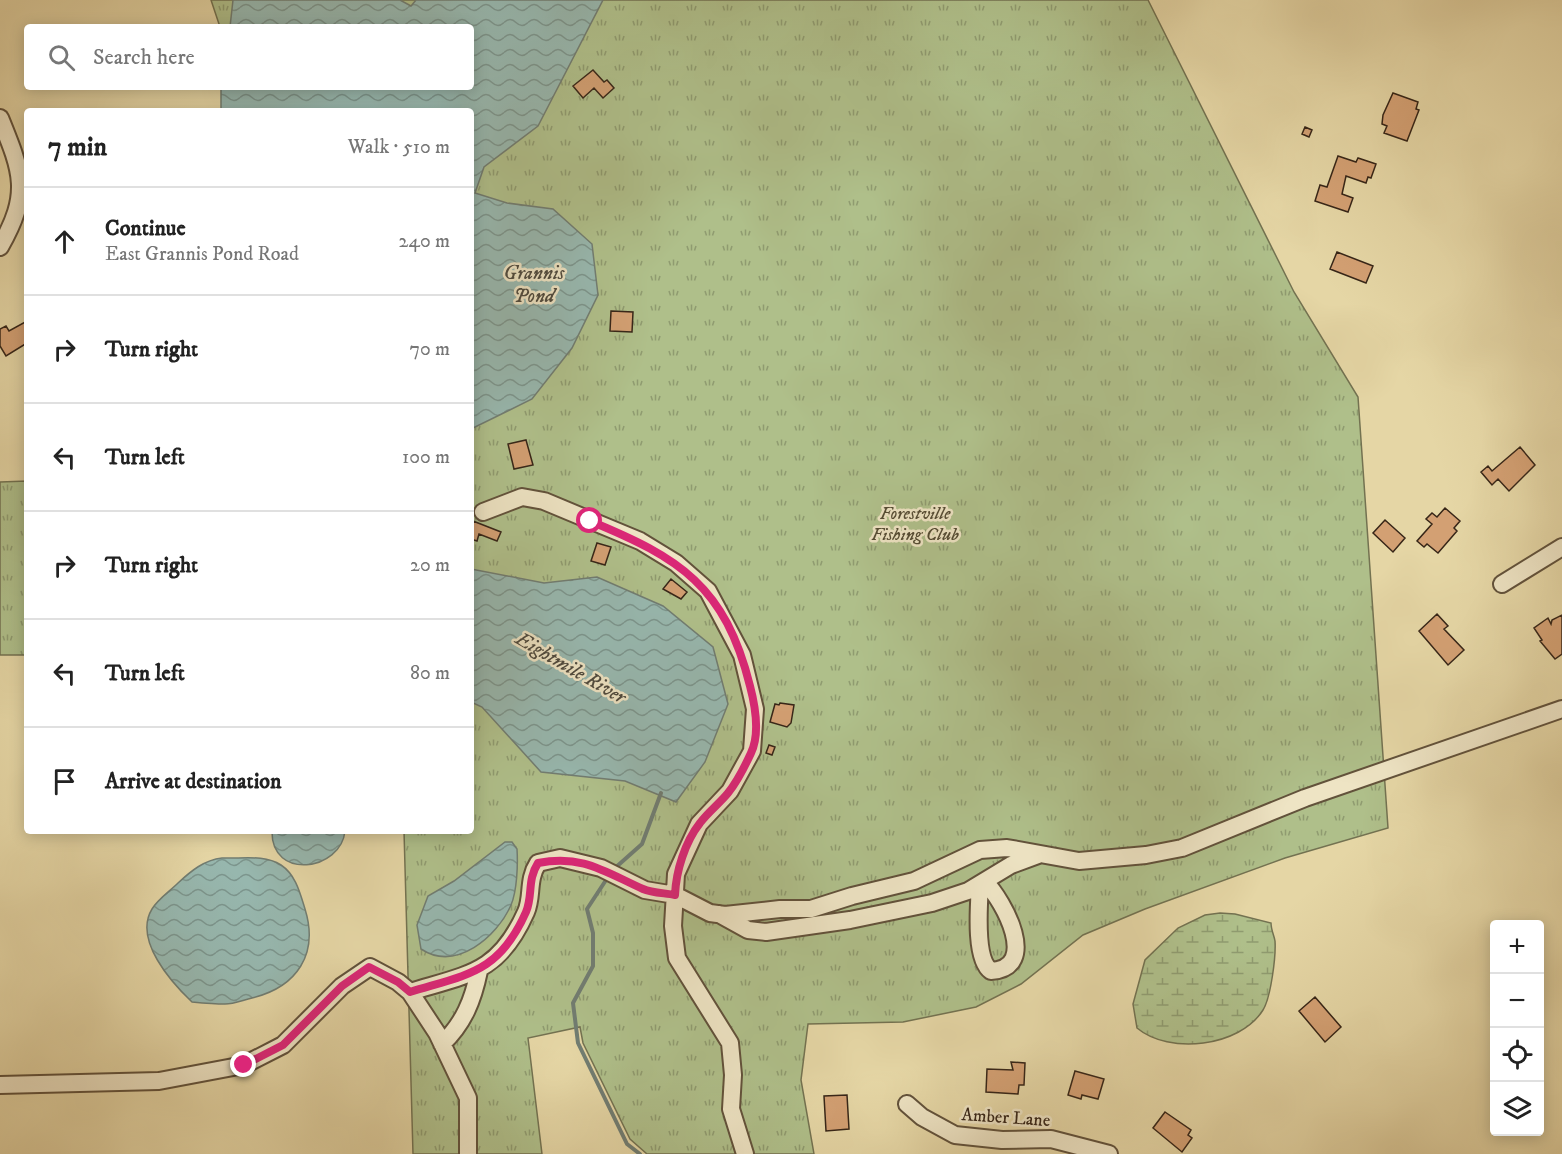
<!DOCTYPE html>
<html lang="en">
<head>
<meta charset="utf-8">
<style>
	:root { --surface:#fff; --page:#f6f6f6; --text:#222; --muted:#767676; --line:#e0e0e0 }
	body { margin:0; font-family:"IM FELL DW Pica",serif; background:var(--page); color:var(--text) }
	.controls { position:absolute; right:18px; bottom:18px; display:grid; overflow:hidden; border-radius:6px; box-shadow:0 3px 15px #0003 }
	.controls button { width:54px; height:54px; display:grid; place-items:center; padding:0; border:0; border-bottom:2px solid var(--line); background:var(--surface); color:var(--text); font:30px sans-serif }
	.stop { position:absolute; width:18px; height:18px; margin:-14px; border:4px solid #db2777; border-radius:50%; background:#fff }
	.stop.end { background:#db2777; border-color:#fff; box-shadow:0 2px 6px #0008 }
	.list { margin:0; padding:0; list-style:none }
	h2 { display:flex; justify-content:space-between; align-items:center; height:78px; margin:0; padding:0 24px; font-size:26px }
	h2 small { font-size:20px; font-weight:400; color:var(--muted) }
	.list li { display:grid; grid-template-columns:39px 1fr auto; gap:18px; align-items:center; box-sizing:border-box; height:108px; padding:0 24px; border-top:2px solid var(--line) }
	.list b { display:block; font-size:22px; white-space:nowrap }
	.list p { margin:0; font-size:20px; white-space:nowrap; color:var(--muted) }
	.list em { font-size:20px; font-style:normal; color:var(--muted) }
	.icon { flex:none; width:33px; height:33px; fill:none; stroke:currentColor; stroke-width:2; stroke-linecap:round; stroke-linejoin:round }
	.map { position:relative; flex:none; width:1562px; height:1154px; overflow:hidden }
	.search { position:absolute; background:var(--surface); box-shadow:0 3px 15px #0003; left:24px; top:24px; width:450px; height:66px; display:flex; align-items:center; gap:15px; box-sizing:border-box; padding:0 21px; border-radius:6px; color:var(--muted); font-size:22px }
	.panel { position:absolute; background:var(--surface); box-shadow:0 3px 15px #0003; left:24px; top:108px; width:450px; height:726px; border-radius:6px }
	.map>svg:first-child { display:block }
</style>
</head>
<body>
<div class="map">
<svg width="1562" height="1154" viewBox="0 0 1562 1154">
	<defs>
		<pattern id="wetland-marsh" width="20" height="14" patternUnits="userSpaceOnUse" patternTransform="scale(1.5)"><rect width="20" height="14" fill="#afbf8a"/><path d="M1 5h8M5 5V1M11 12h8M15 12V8" fill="none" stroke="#8f9b70"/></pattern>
		<pattern id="park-tufts" width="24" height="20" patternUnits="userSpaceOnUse" patternTransform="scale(1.5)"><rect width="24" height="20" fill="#afbf8a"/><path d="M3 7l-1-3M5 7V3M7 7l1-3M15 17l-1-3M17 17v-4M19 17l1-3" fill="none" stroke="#8f9b70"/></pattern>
		<pattern id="water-waves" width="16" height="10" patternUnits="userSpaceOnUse" patternTransform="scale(1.5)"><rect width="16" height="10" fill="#97b7ae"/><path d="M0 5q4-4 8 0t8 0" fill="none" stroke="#7c958d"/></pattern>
	</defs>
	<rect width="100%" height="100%" fill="#e5d6a5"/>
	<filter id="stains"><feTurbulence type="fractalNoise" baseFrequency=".00333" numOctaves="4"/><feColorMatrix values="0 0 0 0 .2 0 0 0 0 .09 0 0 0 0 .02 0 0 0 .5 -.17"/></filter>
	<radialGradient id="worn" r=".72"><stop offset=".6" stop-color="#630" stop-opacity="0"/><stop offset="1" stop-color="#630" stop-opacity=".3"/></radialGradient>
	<path fill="url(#wetland-marsh)" stroke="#737251" stroke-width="1.5" d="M1220,913L1235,914L1271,923C1271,930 1274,935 1275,941C1276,956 1271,997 1263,1010C1240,1047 1169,1055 1137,1028L1133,1004L1145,960L1178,928L1205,915Z"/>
	<path fill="url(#park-tufts)" stroke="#737251" stroke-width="1.5" d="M211,0H1148L1294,292L1358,397L1388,828L1285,858L1145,909L1083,935L1021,984L976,1007L903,1022L808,1024L801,1080L814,1154H647L630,1139L583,1043L580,1027L528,1038L542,1154H413L404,831H471V27H220Z
		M27,481V655H0V482Z"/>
	<path fill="url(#water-waves)" stroke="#717d72" stroke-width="1.5" d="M233,0H400L411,6L416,0H603L538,126L484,167L475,193L507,203L553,209L592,244L598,295L572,348L532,399L471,429V111H221V87H471V27H230Z
		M471,569L544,583L597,577L663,606L713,647L728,704L705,762L676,802L625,781L541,772L482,707L471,702Z
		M272,831H345C341,871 271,881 272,831Z
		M505,842H512L517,849C518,865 517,891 511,905C497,937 456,972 421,949L417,925L428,896L454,881Z
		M222,858C241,859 264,854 281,865C296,875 300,893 305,909C319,954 297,987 252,998C243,1000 234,1004 225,1004C214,1004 203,1003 192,1002C172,983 133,940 152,909C158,899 170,891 178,883C191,871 204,860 222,858Z"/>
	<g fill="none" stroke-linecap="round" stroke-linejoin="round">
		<path stroke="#717d72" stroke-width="4" d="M615,868L642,844L661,793
			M608,877L587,909L593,933V966L573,1003L578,1043L627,1144L640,1154"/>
	</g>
	<path fill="#d3a073" stroke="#372618" stroke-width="1.5" d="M593,70L604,82L607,80L614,88L603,98L594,88L583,98L573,86Z
		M1393,93L1418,102L1416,109L1419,110L1407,141L1384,133L1387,126L1382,124L1383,115Z
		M1305,127L1312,130L1309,137L1302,134Z
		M1338,156L1356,162L1358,158L1376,164L1371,178L1368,177L1366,183L1346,176L1342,194L1353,198L1348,212L1315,201L1320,185L1327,187Z
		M1337,252L1373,266L1366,283L1330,269Z
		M611,311L633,312L632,332L610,331Z
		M27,321V343L6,356L0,346V329L6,326L9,331Z
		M526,440L533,465L514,469L508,444Z
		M1520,447L1535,465L1509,491L1498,479L1492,485L1481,472L1488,466L1492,471Z
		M1445,508L1460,521L1454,528L1457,531L1438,553L1427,544L1424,547L1417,541L1432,524L1426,519L1432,513L1437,517Z
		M1385,520L1405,538L1393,552L1373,533Z
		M473,521L501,532L497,541L479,534L477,541L471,539Z
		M597,543L611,547L605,565L591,561Z
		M671,579L687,592L681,599L663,589Z
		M1437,614L1448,626L1444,629L1464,650L1448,665L1419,631Z
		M1562,615V654L1555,659L1540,641L1542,640L1534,628L1548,618L1551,624L1552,620Z
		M780,703L794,705L791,723L787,727L770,722L775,704L779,705Z
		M769,745L775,747L772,755L766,753Z
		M1315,997L1341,1027L1325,1042L1299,1011Z
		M1011,1062L1025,1063L1024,1085H1019L1018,1094L986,1092L987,1069L1013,1070Z
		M1075,1071L1104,1079L1098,1099L1082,1095L1081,1099L1068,1095Z
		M847,1095L849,1129L826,1131L824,1096Z
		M1165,1112L1191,1130L1188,1135L1192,1138L1182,1152L1153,1128Z"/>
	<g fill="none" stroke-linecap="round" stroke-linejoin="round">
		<defs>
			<path id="minor" d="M0,118C22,172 31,193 0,247
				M483,512L522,497L544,501L640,541L676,563L708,591L742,655L755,709L752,751L730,791L699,824L676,874L673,926L677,958L730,1043L733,1075L731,1109L745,1154
				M1502,584L1562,547
				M980,885C979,904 974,959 991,971C1040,968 1004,901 985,882
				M719,914L748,930L766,932L850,920L932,903L968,891L1011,865L1038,855
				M410,992C469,974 499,973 526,912C533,896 527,880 538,863L560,858L601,868L645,890L675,895L710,913L725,915L780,909H811L852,896L914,881L980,850L1007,848L1079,861L1146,855L1182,848L1305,798L1562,709
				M442,1044C464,1023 473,1000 479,971
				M0,1085L159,1081L244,1065L283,1045L342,986L370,967L398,982L410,992L437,1033L468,1098V1154
				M907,1104L922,1117L955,1135L1002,1140L1051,1139L1109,1154"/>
		</defs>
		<use href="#minor" stroke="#62523b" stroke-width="20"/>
		<use href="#minor" stroke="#eee4c4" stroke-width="16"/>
	</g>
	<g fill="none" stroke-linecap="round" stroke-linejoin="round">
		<path stroke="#db2777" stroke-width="8" d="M244,1065L283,1045L342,986L369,967L398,982L410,992C468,974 499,973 526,912C533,896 527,880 538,863C582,854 605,872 643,889C652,893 665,893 675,895C676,871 685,842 700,823C708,812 720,803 728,793C737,782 745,766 751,753C760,734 755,705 750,686C725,586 680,558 590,521"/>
	</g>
	<g text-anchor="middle" stroke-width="5" stroke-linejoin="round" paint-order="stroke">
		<g font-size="18" font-style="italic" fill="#554c34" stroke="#eee4c4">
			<text x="915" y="519">Forestville<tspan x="915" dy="21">Fishing Club</tspan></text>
		</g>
		<g font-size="18" fill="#372618" stroke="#eee4c4">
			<text transform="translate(1006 1117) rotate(4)" y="6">Amber Lane</text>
		</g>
		<g font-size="20" font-style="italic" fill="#4f4a3e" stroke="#eee4c4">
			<text x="534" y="279">Grannis<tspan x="534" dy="23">Pond</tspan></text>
			<text transform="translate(571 667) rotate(30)" y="7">Eightmile River</text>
		</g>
	</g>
	<rect width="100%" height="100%" filter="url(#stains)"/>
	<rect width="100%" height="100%" fill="url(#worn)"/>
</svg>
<div class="controls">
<button>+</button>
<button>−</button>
<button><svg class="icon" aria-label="locate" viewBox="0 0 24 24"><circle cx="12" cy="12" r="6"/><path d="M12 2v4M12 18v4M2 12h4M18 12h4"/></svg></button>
<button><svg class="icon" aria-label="layers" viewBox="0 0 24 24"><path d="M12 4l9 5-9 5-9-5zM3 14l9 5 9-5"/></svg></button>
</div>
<div class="stop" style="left:590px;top:521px"></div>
<div class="stop end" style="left:244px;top:1065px"></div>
<div class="search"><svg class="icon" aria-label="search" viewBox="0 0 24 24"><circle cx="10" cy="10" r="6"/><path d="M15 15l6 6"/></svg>Search here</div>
<section class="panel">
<h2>7 min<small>Walk · 510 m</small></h2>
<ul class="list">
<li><svg class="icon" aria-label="ahead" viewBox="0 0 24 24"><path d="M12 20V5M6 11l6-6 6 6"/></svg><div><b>Continue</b><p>East Grannis Pond Road</p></div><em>240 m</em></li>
<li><svg class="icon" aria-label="right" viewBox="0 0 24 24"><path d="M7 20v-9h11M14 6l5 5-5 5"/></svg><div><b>Turn right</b></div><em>70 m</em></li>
<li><svg class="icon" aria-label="left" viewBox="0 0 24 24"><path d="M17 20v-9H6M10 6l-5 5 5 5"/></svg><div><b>Turn left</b></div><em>100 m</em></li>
<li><svg class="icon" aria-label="right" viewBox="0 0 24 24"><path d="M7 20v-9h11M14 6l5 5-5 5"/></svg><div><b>Turn right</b></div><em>20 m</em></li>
<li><svg class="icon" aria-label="left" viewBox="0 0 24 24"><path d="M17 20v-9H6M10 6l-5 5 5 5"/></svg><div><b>Turn left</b></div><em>80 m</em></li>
<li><svg class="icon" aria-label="arrive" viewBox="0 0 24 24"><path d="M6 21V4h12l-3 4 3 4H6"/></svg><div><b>Arrive at destination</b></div></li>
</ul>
</section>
</div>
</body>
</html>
